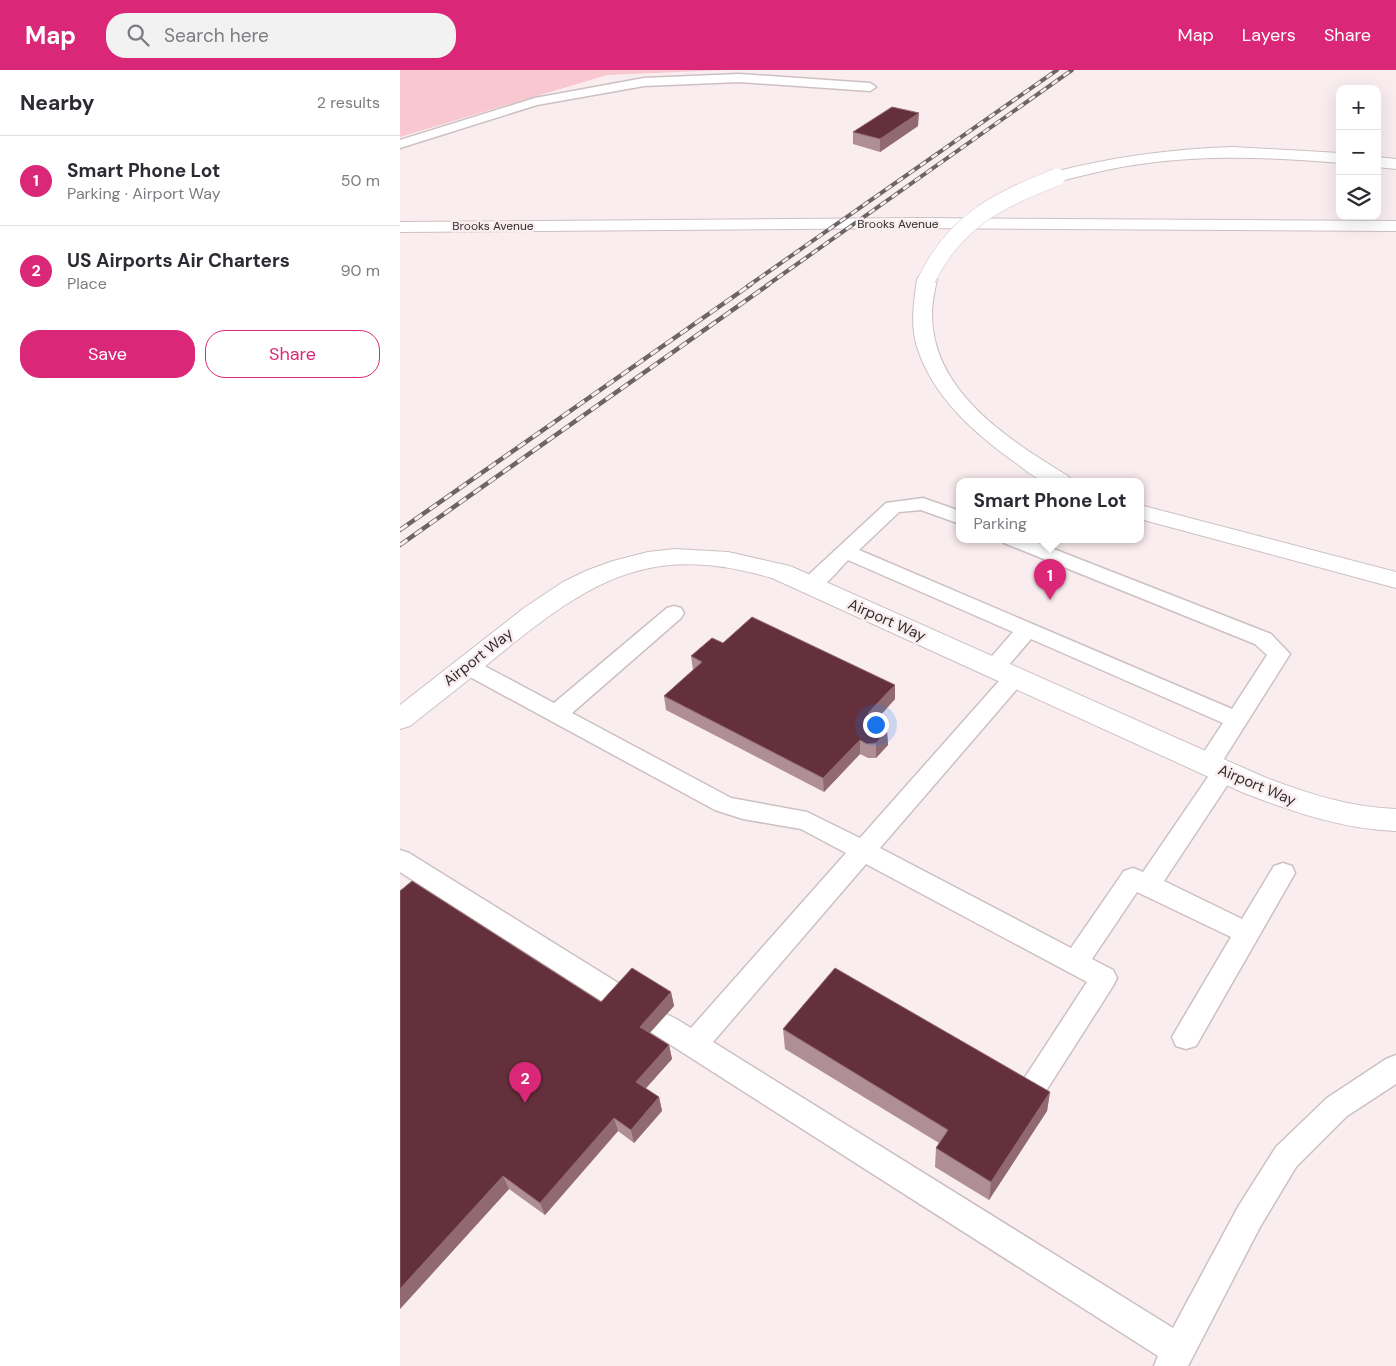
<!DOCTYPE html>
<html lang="en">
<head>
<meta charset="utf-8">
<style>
	:root { --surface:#fff; --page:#f2f2f3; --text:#2b2b33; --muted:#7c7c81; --line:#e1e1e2; --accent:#db2777 }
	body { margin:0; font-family:"DM Sans",sans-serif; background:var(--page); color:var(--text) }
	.controls { position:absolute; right:15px; top:15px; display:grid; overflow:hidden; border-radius:10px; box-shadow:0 5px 20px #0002 }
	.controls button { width:45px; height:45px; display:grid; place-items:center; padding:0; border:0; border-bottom:1px solid var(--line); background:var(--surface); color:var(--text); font:25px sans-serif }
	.you { position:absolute; left:475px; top:654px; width:18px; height:18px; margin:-12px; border:4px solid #fff; border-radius:50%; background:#1a73e8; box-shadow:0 0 0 8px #1a73e833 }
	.badge { display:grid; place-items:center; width:32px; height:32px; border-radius:50%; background:var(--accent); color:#fff; font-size:16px; font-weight:700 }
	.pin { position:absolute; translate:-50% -41px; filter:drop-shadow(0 1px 2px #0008) }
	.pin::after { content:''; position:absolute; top:26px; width:18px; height:15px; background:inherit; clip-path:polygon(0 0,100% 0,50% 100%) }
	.popup { position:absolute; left:556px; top:408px; width:188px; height:65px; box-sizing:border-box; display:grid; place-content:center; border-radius:10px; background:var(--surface); filter:drop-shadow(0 1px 4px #0005); font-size:16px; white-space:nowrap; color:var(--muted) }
	.popup b { font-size:19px; color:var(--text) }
	.popup::after { content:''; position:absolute; left:50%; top:100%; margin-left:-10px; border:10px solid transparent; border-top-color:var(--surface) }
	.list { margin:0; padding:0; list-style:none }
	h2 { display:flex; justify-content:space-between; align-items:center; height:65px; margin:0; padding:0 20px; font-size:21px }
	h2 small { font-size:16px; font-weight:400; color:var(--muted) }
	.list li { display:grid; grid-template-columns:32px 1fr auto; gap:15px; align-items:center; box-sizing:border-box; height:90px; padding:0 20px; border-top:1px solid var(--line) }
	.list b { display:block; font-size:19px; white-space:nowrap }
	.list p { margin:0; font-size:16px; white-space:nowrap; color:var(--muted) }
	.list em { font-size:16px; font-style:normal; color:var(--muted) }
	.actions { display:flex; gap:10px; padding:15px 20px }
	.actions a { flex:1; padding:11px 0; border:1px solid var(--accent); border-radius:20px; text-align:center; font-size:18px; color:var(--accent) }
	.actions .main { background:var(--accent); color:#fff }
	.icon { flex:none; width:28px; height:28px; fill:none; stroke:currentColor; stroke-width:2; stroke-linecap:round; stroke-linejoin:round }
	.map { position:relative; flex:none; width:996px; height:1296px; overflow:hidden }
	header { display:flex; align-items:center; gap:30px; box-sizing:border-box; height:70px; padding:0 25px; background:var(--accent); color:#fff }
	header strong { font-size:24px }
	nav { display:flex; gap:28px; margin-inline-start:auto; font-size:18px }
	.search { width:350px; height:45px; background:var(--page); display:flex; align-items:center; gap:12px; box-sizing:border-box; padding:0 18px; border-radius:20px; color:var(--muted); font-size:19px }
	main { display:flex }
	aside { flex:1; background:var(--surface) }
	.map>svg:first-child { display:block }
</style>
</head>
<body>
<header>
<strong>Map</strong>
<div class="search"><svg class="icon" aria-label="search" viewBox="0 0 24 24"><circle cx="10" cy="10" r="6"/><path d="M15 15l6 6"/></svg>Search here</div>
<nav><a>Map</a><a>Layers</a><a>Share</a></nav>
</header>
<main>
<aside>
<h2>Nearby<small>2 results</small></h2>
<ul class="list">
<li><span class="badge">1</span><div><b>Smart Phone Lot</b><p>Parking · Airport Way</p></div><em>50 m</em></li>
<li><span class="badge">2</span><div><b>US Airports Air Charters</b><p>Place</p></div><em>90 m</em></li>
</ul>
<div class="actions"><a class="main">Save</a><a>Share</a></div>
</aside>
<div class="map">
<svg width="996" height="1296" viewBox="0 0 996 1296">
	<rect width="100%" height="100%" fill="#faedef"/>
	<path fill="#f8c7cf" d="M0,0H326L207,5L0,67Z"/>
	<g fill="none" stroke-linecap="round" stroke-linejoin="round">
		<defs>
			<path id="lane" d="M339,4L470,13L476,17L470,21L339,12L244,16L137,35L0,78V70L135,28L244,8Z
				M523,428L560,441V454L521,440L499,442L459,480L832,639L867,585L855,574L604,473L601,469H628L871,564L890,584L820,695L824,693L832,696L836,702L764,811L842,849L874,796L883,793L892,796L895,803L796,976L786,979L776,976L772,967L831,867L737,822L692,889L713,900L717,908L713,916L644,1024L634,1028L624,1024L620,1015L687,912L466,794L313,972L773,1258L838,1137L876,1077L927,1028L986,989L996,985V1014L947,1046L896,1097L860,1157L788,1296H754L758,1286L249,961L245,953L249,945C265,939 277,950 291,958L446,783L401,759L343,749L315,740L59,601L56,596L59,591L67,588L75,591L154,633L267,538L274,536L281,538L284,543L281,548L172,643L331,728L407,742L460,768L607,602L615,599L623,602L626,607L623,612L480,778L671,878L724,801L733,798L743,802L812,701L808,703L800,700L796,694L823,653L631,569L602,603L594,606L586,603L583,598L586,593L613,562L448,490C436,502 421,525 403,520L400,515L403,510L486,433Z
				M0,780L9,783L231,921L234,929L231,937L221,941L211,937L0,802Z"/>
			<path id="street" d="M275,479L328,482L390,496L864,707C908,724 949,737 996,739V761C942,759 893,742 844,723L372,508C254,473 195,507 105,580C74,606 41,631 10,656L0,659V635L124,538L163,512L188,500L213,491L248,482Z"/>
			<path id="primary" d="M833,77L940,83V93C869,87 798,84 727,96C704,100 680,106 657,112L651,111L648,107L651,103C711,87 770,79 833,77Z
				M977,87L996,89V99L977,97Z
				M513,148L996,151V161L513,158L0,162V152Z
				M527,203L534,205L537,209C535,220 532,232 532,243C531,321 609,370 668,406L671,411C663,411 652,413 645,411C635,409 624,399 616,393C574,363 533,327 517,277C510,254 514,231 517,209L520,205Z
				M740,435L996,502V518L740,449Z"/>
		</defs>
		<use href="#lane" stroke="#cdc0c2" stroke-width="3"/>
		<use href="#street" stroke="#cdc0c2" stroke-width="2"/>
		<use href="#primary" stroke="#cdc0c2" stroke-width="2"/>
		<use href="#lane" fill="#fff" fill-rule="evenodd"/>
		<use href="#street" fill="#fff" fill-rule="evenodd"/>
		<use href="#primary" fill="#fff" fill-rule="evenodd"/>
		<defs>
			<path id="rail-far1" d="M348,216L657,0
				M366,216L672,0"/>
			<path id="rail" d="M0,460L350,215
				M0,475L368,215"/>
		</defs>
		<use href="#rail-far1" stroke="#6c6566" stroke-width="4"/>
		<use href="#rail" stroke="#6c6566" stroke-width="4.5"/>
		<use href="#rail-far1" stroke="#faedef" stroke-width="2.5" stroke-dasharray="7" stroke-linecap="butt"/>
		<use href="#rail" stroke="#faedef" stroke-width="3" stroke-dasharray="9" stroke-linecap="butt"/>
		<defs>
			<path id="primary-bridge" d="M527,209C556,150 599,130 657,107"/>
		</defs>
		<use href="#primary-bridge" stroke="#cdc0c2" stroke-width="18" stroke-linecap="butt"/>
		<use href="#primary-bridge" stroke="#fff" stroke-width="17"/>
	</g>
	<path fill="#af8e95" d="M518,56L480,82L453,74V62Z
		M323,573L495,629L478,648L487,661L488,675L476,688H468L460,684L424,722L266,640L264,626L293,600L291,586Z
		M271,922L274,936L250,963L269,975L272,989L245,1019L259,1027L262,1041L234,1073L218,1061L145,1145L109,1119L0,1239L201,932Z
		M383,959L650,1022L647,1041L589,1130L535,1097L536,1078L539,1073L385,979Z"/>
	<path fill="#916971" d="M519,43L518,56L480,82V69Z
		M495,615V629L469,658L468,643Z
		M487,661L488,675L476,688V673Z
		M460,670V684L424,722L423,708Z
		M271,922L274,936L243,970L240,957Z
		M269,975L272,989L239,1026L236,1012Z
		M650,1022L647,1041L589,1130L591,1112Z
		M259,1027L262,1041L234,1073L231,1060Z
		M214,1048L218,1061L145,1145L140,1133Z
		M103,1106L109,1119L0,1239V1219Z"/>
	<path fill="#64303b" stroke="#916971" d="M492,37L519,43L480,69L453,62Z
		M352,547L495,615L468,643L487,652V661L476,673L467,674L460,670L423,708L264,626L302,592L291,586L312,568L323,573Z
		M12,811L201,932L232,898L271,922L240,957L269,975L236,1012L259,1027L231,1060L214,1048L140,1133L103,1106L0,1219V821Z
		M435,898L650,1022L591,1112L536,1078L548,1060L383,959Z"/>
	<g text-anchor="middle" stroke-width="5" stroke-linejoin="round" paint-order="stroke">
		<g font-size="12" fill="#322d2e" stroke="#faedef">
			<text x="498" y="158">Brooks Avenue</text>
			<text x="93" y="160">Brooks Avenue</text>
		</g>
		<g font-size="15" fill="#322d2e" stroke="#faedef">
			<text transform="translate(487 550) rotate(24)" y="5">Airport Way</text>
			<text transform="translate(78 587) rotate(-38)" y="5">Airport Way</text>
			<text transform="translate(857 715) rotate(23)" y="5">Airport Way</text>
		</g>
	</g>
</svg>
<div class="controls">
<button>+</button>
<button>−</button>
<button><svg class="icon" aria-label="layers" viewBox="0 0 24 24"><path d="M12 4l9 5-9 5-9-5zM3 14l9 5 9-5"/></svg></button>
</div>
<div class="you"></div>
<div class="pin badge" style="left:650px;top:530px">1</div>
<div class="popup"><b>Smart Phone Lot</b>Parking</div>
<div class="pin badge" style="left:125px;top:1033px">2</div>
</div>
</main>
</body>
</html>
